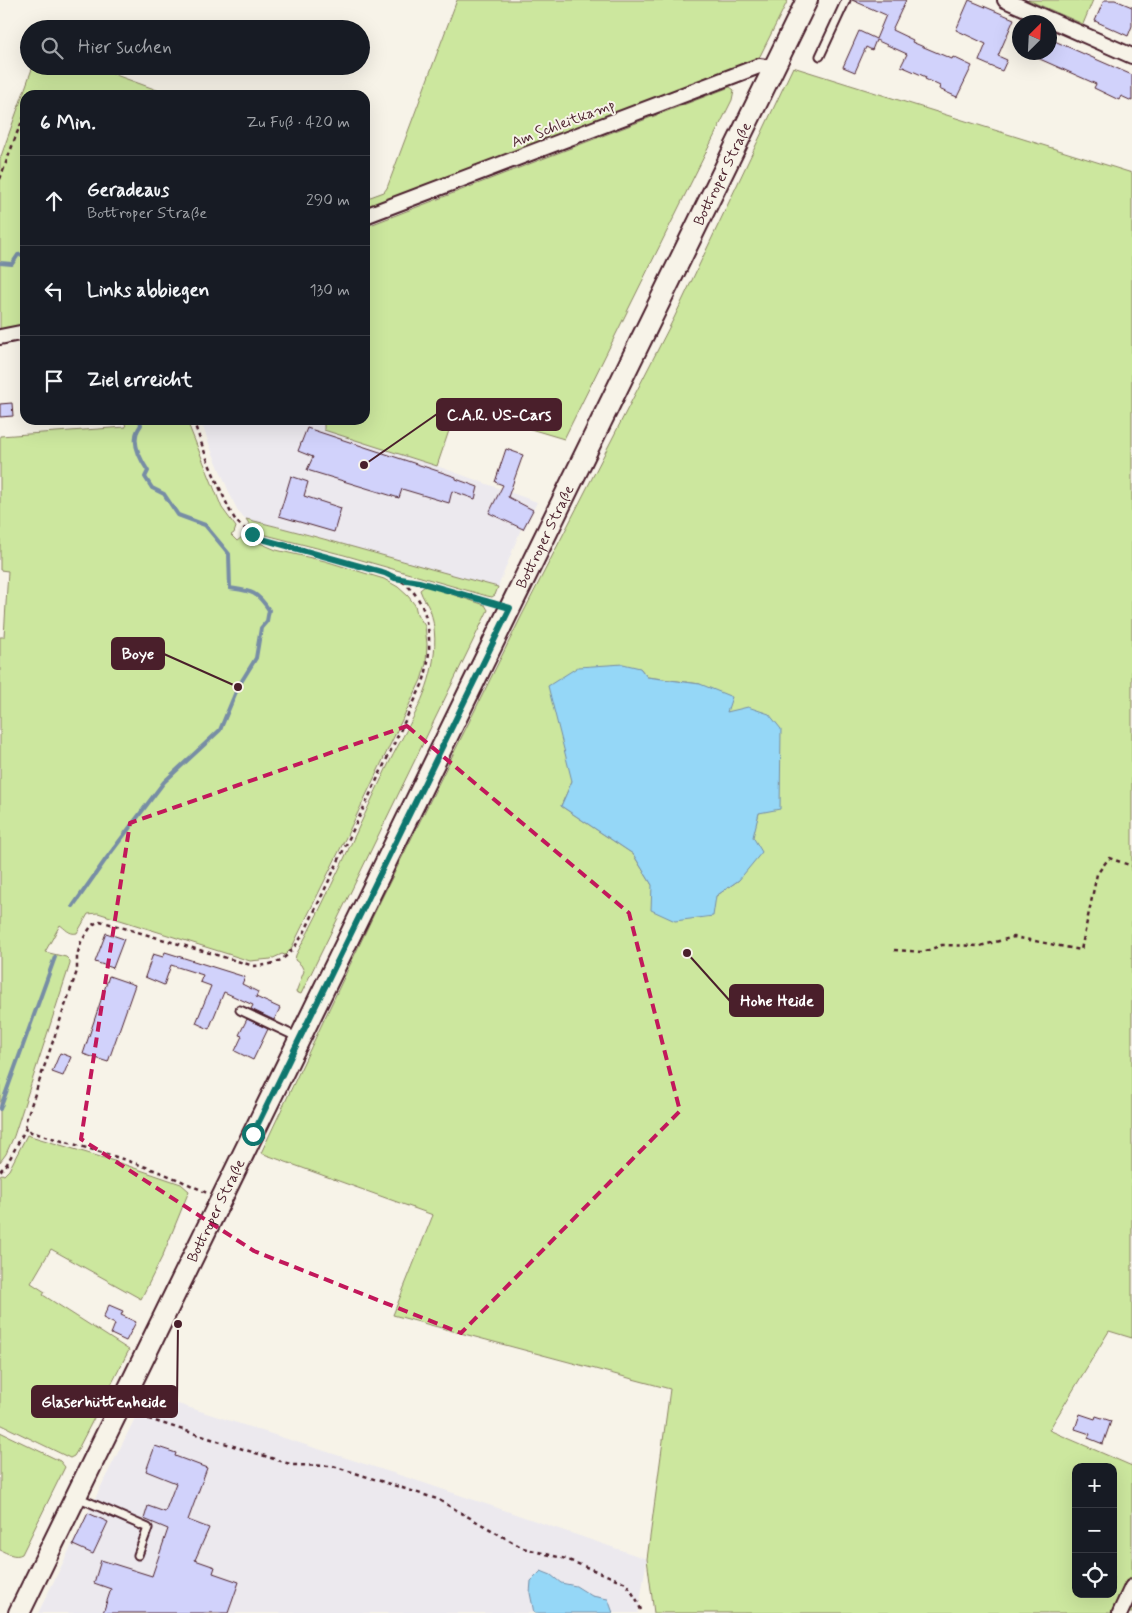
<!DOCTYPE html>
<html lang="de">
<head>
<meta charset="utf-8">
<style>
	:root { --surface:#171b24; --page:#20242c; --text:#f1f3f6; --muted:#9ea1a6; --line:#363941 }
	body { margin:0; font-family:Mynerve,sans-serif; background:var(--page); color:var(--text) }
	.controls { position:absolute; right:15px; bottom:15px; display:grid; overflow:hidden; border-radius:10px; box-shadow:0 5px 20px #0002 }
	.controls button { width:45px; height:45px; display:grid; place-items:center; padding:0; border:0; border-bottom:1px solid var(--line); background:var(--surface); color:var(--text); font:25px sans-serif }
	.compass { position:absolute; left:1012px; top:15px; width:45px; height:45px; border-radius:50%; background:var(--surface); box-shadow:0 5px 20px #0002; rotate:24deg }
	.stop { position:absolute; width:15px; height:15px; margin:-11px; border:4px solid #0f766e; border-radius:50%; background:#fff }
	.stop.end { background:#0f766e; border-color:#fff; box-shadow:0 1px 5px #0008 }
	.list { margin:0; padding:0; list-style:none }
	h2 { display:flex; justify-content:space-between; align-items:center; height:65px; margin:0; padding:0 20px; font-size:21px }
	h2 small { font-size:16px; font-weight:400; color:var(--muted) }
	.list li { display:grid; grid-template-columns:32px 1fr auto; gap:15px; align-items:center; box-sizing:border-box; height:90px; padding:0 20px; border-top:1px solid var(--line) }
	.list b { display:block; font-size:19px; white-space:nowrap }
	.list p { margin:0; font-size:16px; white-space:nowrap; color:var(--muted) }
	.list em { font-size:16px; font-style:normal; color:var(--muted) }
	.icon { flex:none; width:28px; height:28px; fill:none; stroke:currentColor; stroke-width:2; stroke-linecap:round; stroke-linejoin:round }
	.map { position:relative; flex:none; width:1132px; height:1613px; overflow:hidden }
	.search { position:absolute; background:var(--surface); box-shadow:0 5px 20px #0002; left:20px; top:20px; width:350px; height:55px; display:flex; align-items:center; gap:12px; box-sizing:border-box; padding:0 18px; border-radius:28px; color:var(--muted); font-size:19px }
	.panel { position:absolute; background:var(--surface); box-shadow:0 5px 20px #0002; left:20px; top:90px; width:350px; height:335px; border-radius:15px }
	.map>svg:first-child { display:block }
</style>
</head>
<body>
<div class="map">
<svg width="1132" height="1613" viewBox="0 0 1132 1613">
	<rect width="100%" height="100%" fill="#f7f3e8"/>
	<filter id="ink" filterUnits="userSpaceOnUse"><feTurbulence type="fractalNoise" baseFrequency=".02" numOctaves="2"/><feDisplacementMap in="SourceGraphic" scale="10" xChannelSelector="R" yChannelSelector="G"/><feConvolveMatrix kernelMatrix="1 2 1 2 8 2 1 2 1" color-interpolation-filters="sRGB"/></filter>
	<g filter="url(#ink)">
		<path fill="#ece9ee" d="M202,420H312L324,424L325,430L437,466L537,502L524,530L521,529L498,587L406,563L323,538L246,519L239,513L232,499L211,449L202,424Z
			M147,1394L421,1482L647,1559L638,1613H613L608,1599L592,1596L576,1586L561,1583L551,1575L530,1593L534,1613H38Z"/>
		<path fill="#cce79e" stroke="#8b8364" fill-rule="evenodd" d="M457,0H788L760,56L754,61L365,209V199L384,192L387,188Z
			M1028,0H1093L1083,24Z
			M33,66H91L157,90L166,95H25V325L0,330V159Z
			M793,67L1132,173V1338L1109,1331L1049,1430L1132,1466V1613H654L647,1559L670,1389L393,1315L433,1215L261,1153L374,914L522,615L674,318ZM640,668L647,677L700,684L727,712L759,813L739,880L716,896L652,885L633,854L561,806L572,781ZM1076,1467H1113V1594H1076Z
			M730,87L734,90L732,100L564,439L457,407L437,466L324,430V424L312,420H365V227Z
			M124,420H188L189,426L222,508L236,527L234,533L231,535L237,541L242,537H246L276,550L325,561L384,579L398,587L408,596L415,605L417,614L425,626L427,644L426,664L421,680L350,829L291,949L285,955L282,954L271,959L250,961L98,913L88,914L77,933C69,935 65,928 60,925L45,952L66,957L70,961V964L14,1136L6,1154L0,1162V637H4L8,571L0,570V436L126,427Z
			M246,519C330,539 413,565 498,587L495,595L492,597L487,596L344,555L266,535L250,525Z
			M425,586L434,588L485,605L488,610L301,994L296,992L304,971L301,965L295,960L296,955C329,894 357,830 387,767C403,734 425,703 432,667C436,649 436,627 430,610C427,603 422,597 420,590Z
			M27,1135L114,1161L181,1184L189,1191L163,1255L141,1299L51,1249L31,1283L45,1292L43,1295L129,1350L77,1451L74,1456L70,1458L0,1424V1175L2,1174L4,1175L9,1170Z
			M0,1432L60,1461L65,1467L22,1554C15,1558 7,1553 0,1550Z"/>
		<path fill="#95d7f7" stroke="#778da5" d="M623,664L640,668L647,677L700,684L732,697L727,712L748,707L769,714L781,729L780,809L759,813L753,837L762,852L739,880L716,896L713,916L675,921L651,910L652,885L633,854L561,806L572,781L548,686L578,667Z
			M541,1571L551,1575L561,1583L576,1586L592,1596L608,1599L613,1613H534L530,1593L531,1581Z"/>
		<g fill="none" stroke-linecap="round" stroke-linejoin="round">
			<path stroke="#778da5" stroke-width="4" d="M0,263L12,264L18,255L25,254
				M73,906L106,859L164,782L220,730L238,687L256,658L261,628L267,621L269,610C257,591 251,591 230,588L229,554L205,525L178,515L164,494L152,488L145,477L148,471C142,462 134,447 136,436C136,432 139,428 141,425L140,420
				M0,1109L55,957"/>
		</g>
		<path fill="#d1d2fb" stroke="#4a1f2b" d="M852,0H906L892,30L913,40L912,42L952,59L953,57L972,66L957,97L939,89L940,86L925,79L926,77L901,66L907,54L876,40L872,50L866,47L855,72L843,67L859,31L876,39L886,15Z
			M969,0L1014,19L998,56L1007,60L1002,71L979,61L986,44L956,30Z
			M1104,0H1115L1132,7V26L1128,36L1095,21Z
			M1050,39L1132,75V101L1121,96L1119,100L1094,88L1096,84L1024,52H1050Z
			M12,403L13,416L0,417V404Z
			M307,428L456,477V479L478,487L475,499L452,491L449,503L402,489L399,498L307,470L313,457L298,451Z
			M506,449L523,455L508,497L533,510L523,529L489,513L503,485L495,482Z
			M291,476L308,482L304,496L341,508L334,532L279,516Z
			M106,933L124,939L113,968L95,962Z
			M165,952L245,977L242,984L258,992L256,997L280,1008L274,1020L251,1009L253,1005L224,992L209,1029L196,1023L211,986L200,982L203,975L171,965L164,985L145,977L153,954L163,957Z
			M109,976L135,985L108,1062L83,1054Z
			M247,1019L268,1029L253,1060L235,1051L242,1036L239,1035Z
			M60,1053L71,1057L63,1076L52,1072Z
			M109,1305L123,1311L121,1315L136,1322L126,1341L111,1334L115,1324L103,1318Z
			M1080,1414L1095,1419L1096,1416L1111,1421L1103,1444L1088,1438L1090,1434L1075,1429Z
			M155,1446L176,1453L175,1456L207,1468L188,1520L209,1528L195,1560L215,1567L213,1573L239,1582L228,1613H103L111,1589L94,1583L101,1560L152,1576L168,1529L144,1519L148,1506L165,1512L176,1483L146,1471Z
			M88,1513L108,1522L93,1554L73,1545Z"/>
		<g fill="none" stroke-linecap="round" stroke-linejoin="round">
			<defs>
				<path id="service" d="M820,56L846,0
					M240,1010L299,1038
					M77,1497L148,1528L138,1555"/>
				<path id="minor" d="M1005,0L1132,56
					M365,216L759,66L773,68
					M0,337L25,332
					M1120,1613L1132,1587"/>
				<g id="secondary">
					<path id="s1" d="M19,1613L807,0"/>
				</g>
			</defs>
			<use href="#service" stroke="#4a1f2b" stroke-width="11"/>
			<use href="#minor" stroke="#4a1f2b" stroke-width="18"/>
			<use href="#secondary" stroke="#4a1f2b" stroke-width="24"/>
			<path stroke="#4a1f2b" stroke-width="2.5" stroke-dasharray="4 4" stroke-linecap="butt" d="M0,179L17,133L25,115
				M193,420L209,464L230,511L236,521L244,528L262,539L385,573C391,576 398,578 403,582C433,604 434,653 422,685L304,933C289,956 282,965 254,966L100,921L92,925L81,942L77,956V971L25,1123L26,1128L31,1132C90,1149 152,1165 207,1193
				M399,579L419,582L495,603
				M894,950L923,952L942,945L980,946L1014,937L1081,950L1097,874L1109,858L1132,866
				M0,1171L7,1164L26,1128
				M133,1414L293,1465L333,1466L437,1499L523,1548L566,1559L626,1583L638,1602L642,1613"/>
			<use href="#service" stroke="#f7f3e8" stroke-width="7"/>
			<use href="#minor" stroke="#f7f3e8" stroke-width="14"/>
			<use href="#secondary" stroke="#f7f3e8" stroke-width="20"/>
		</g>
	</g>
	<g fill="none" stroke-linecap="round" stroke-linejoin="round" filter="url(#ink)">
		<path stroke="#0f766e" stroke-width="6" d="M252,534L262,539L385,573L395,578L419,582L510,608L253,1134"/>
	</g>
	<path fill="none" stroke="#c2185b" stroke-width="4" stroke-dasharray="10 6" stroke-linejoin="round" d="M407,726L629,913L680,1111L461,1333L254,1251L81,1139L130,823Z"/>
	<g text-anchor="middle" stroke-width="4" stroke-linejoin="round" paint-order="stroke">
		<g font-size="15" fill="#4a1f2b" stroke="#f7f3e8">
			<text transform="translate(563 123) rotate(-21)" y="5">Am Schleitkamp</text>
			<text dy="5" stroke="none"><textPath href="#s1" startOffset="1602">Bottroper Straße</textPath></text>
			<text dy="5" stroke="none"><textPath href="#s1" startOffset="1198">Bottroper Straße</textPath></text>
			<text dy="5" stroke="none"><textPath href="#s1" startOffset="448">Bottroper Straße</textPath></text>
		</g>
	</g>
	<path fill="none" stroke="#4a1f2b" stroke-width="2" d="M364 465L437 414M238 687L164 654M687 953L730 1001M178 1324L177 1402"/>
	<g fill="#4a1f2b" stroke="#f7f3e8" stroke-width="2">
		<circle cx="364" cy="465" r="5"/>
		<circle cx="238" cy="687" r="5"/>
		<circle cx="687" cy="953" r="5"/>
		<circle cx="178" cy="1324" r="5"/>
	</g>
	<g fill="#4a1f2b" stroke="#4a1f2b" stroke-width="2">
		<rect x="437" y="399" width="124" height="31" rx="5"/>
		<rect x="112" y="638" width="52" height="31" rx="5"/>
		<rect x="730" y="985" width="93" height="31" rx="5"/>
		<rect x="32" y="1386" width="145" height="31" rx="5"/>
	</g>
	<g font-size="16" text-anchor="middle" font-weight="bold" fill="#fff">
		<text x="499" y="420">C.A.R. US-Cars</text>
		<text x="138" y="659">Boye</text>
		<text x="777" y="1006">Hohe Heide</text>
		<text x="104" y="1407">Glaserhüttenheide</text>
	</g>
</svg>
<div class="controls">
<button>+</button>
<button>−</button>
<button><svg class="icon" aria-label="locate" viewBox="0 0 24 24"><circle cx="12" cy="12" r="6"/><path d="M12 2v4M12 18v4M2 12h4M18 12h4"/></svg></button>
</div>
<svg class="compass" viewBox="-18 -18 36 36"><path d="M0-13l5 13h-10z" fill="#e53935"/><path d="M0 13l5-13h-10z" fill="#9ea1a6"/></svg>
<div class="stop" style="left:253px;top:1134px"></div>
<div class="stop end" style="left:252px;top:534px"></div>
<div class="search"><svg class="icon" aria-label="search" viewBox="0 0 24 24"><circle cx="10" cy="10" r="6"/><path d="M15 15l6 6"/></svg>Hier suchen</div>
<section class="panel">
<h2>6 Min.<small>Zu Fuß · 420 m</small></h2>
<ul class="list">
<li><svg class="icon" aria-label="ahead" viewBox="0 0 24 24"><path d="M12 20V5M6 11l6-6 6 6"/></svg><div><b>Geradeaus</b><p>Bottroper Straße</p></div><em>290 m</em></li>
<li><svg class="icon" aria-label="left" viewBox="0 0 24 24"><path d="M17 20v-9H6M10 6l-5 5 5 5"/></svg><div><b>Links abbiegen</b></div><em>130 m</em></li>
<li><svg class="icon" aria-label="arrive" viewBox="0 0 24 24"><path d="M6 21V4h12l-3 4 3 4H6"/></svg><div><b>Ziel erreicht</b></div></li>
</ul>
</section>
</div>
</body>
</html>
